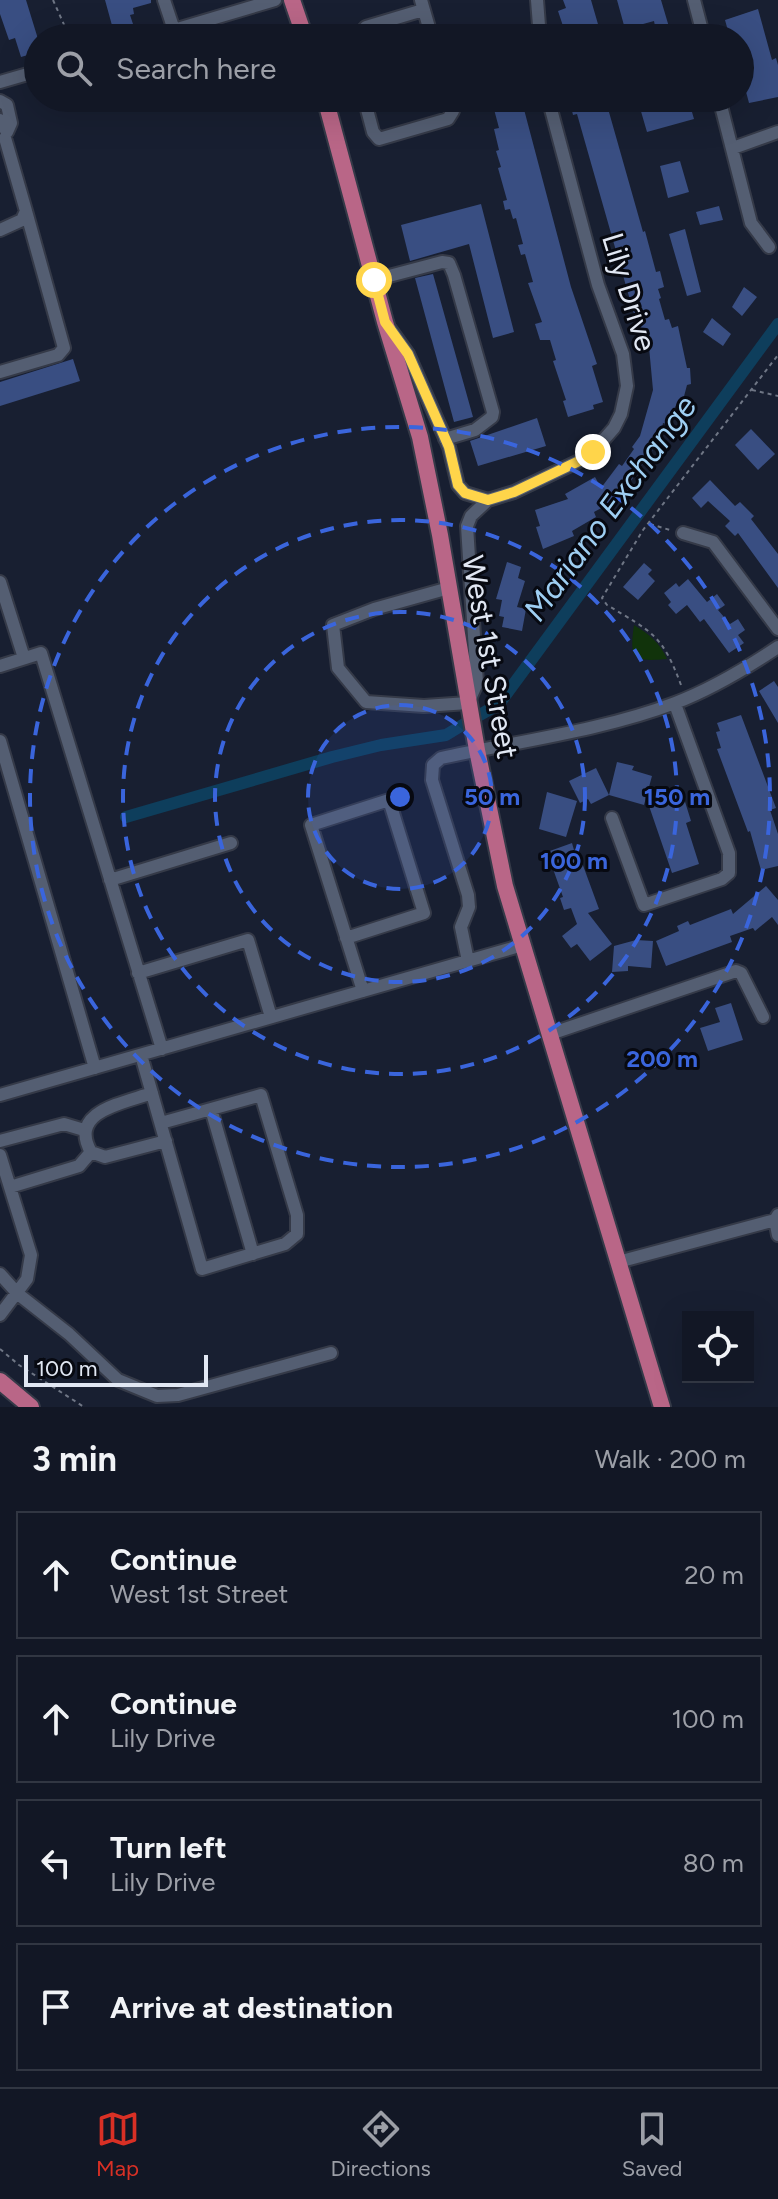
<!DOCTYPE html>
<html lang="en">
<head>
<meta charset="utf-8">
<style>
	:root { --surface:#121725; --page:#1f2432; --text:#f1f3f6; --muted:#9c9fa7; --line:#313642; --accent:#d93025 }
	body { margin:0; font-family:Figtree,sans-serif; background:var(--page); color:var(--text) }
	.controls { position:absolute; right:24px; bottom:24px; display:grid; overflow:hidden; border-radius:0px; box-shadow:0 8px 32px #0002 }
	.controls button { width:72px; height:72px; display:grid; place-items:center; padding:0; border:0; border-bottom:2px solid var(--line); background:var(--surface); color:var(--text); font:40px sans-serif }
	.scale { position:absolute; left:24px; bottom:20px; width:184px; box-sizing:border-box; padding-left:8px; border:4px solid #e1e7f3; border-top:0; font-size:22px; line-height:28px; white-space:nowrap; color:#e1e7f3; -webkit-text-stroke:6px #070911; paint-order:stroke }
	.stop { position:absolute; width:24px; height:24px; margin:-18px; border:6px solid #ffd54a; border-radius:50%; background:#fff }
	.stop.end { background:#ffd54a; border-color:#fff; box-shadow:0 2px 8px #0008 }
	.list { margin:0; padding:0; list-style:none }
	h2 { display:flex; justify-content:space-between; align-items:center; height:104px; margin:0; padding:0 32px; font-size:34px }
	h2 small { font-size:26px; font-weight:400; color:var(--muted) }
	.list li { display:grid; grid-template-columns:52px 1fr auto; gap:24px; align-items:center; box-sizing:border-box; height:128px; margin:0 16px 16px; padding:0 16px; border:2px solid var(--line); border-radius:0px }
	.list b { display:block; font-size:30px; white-space:nowrap }
	.list p { margin:0; font-size:26px; white-space:nowrap; color:var(--muted) }
	.list em { font-size:26px; font-style:normal; color:var(--muted) }
	.icon { flex:none; width:44px; height:44px; fill:none; stroke:currentColor; stroke-width:2; stroke-linecap:round; stroke-linejoin:round }
	.map { position:relative; flex:none; width:778px; height:1407px; overflow:hidden }
	.search { position:absolute; background:var(--surface); box-shadow:0 8px 32px #0002; left:24px; right:24px; top:24px; height:88px; display:flex; align-items:center; gap:20px; box-sizing:border-box; padding:0 28px; border-radius:44px; color:var(--muted); font-size:30px }
	.sheet { height:680px; background:var(--surface) }
	nav { display:flex; justify-content:space-around; align-items:center; box-sizing:border-box; height:112px; border-top:2px solid var(--line); background:var(--surface); font-size:22px; color:var(--muted) }
	nav a { display:grid; justify-items:center; gap:4px }
	nav .on { color:var(--accent) }
	.map>svg:first-child { display:block }
</style>
</head>
<body>
<div class="map">
<svg width="778" height="1407" viewBox="0 0 778 1407">
	<rect width="100%" height="100%" fill="#181f31"/>
	<path fill="#11330b" d="M634,625C649,634 660,643 667,659C633,662 629,659 634,625Z"/>
	<g fill="none" stroke-linecap="round" stroke-linejoin="round">
		<path stroke="#0e3e5c" stroke-width="12" d="M478,716L499,704L778,324
			M126,817L332,757L381,745L446,735L464,724"/>
	</g>
	<path fill="#394e82" d="M0,0H26L38,39V52L21,57L15,38L9,40L0,14Z
		M105,0H151V3L133,8L134,14L130,15L133,24L113,29Z
		M563,0H591L602,38H567L558,11L566,8Z
		M617,0H661L669,27L656,31L654,21L625,29Z
		M758,9L772,60L776,58L778,65V97L749,103L740,69V38H730L725,20Z
		M389,98H431L432,101L393,112Z
		M491,98H521L571,287L597,364L592,366L603,402L593,405L594,409L568,417L563,401L566,400L553,361L556,360L550,340H540L535,324L542,322L528,283L533,282L525,254L521,255L518,245L523,244L516,218L513,219L510,209L505,210L503,201L507,200L498,168L501,167L496,151L499,150L494,129L499,128Z
		M569,98H605L643,232L645,231L656,272L660,271L664,287L658,289L661,298L659,299L665,320L669,319L672,328L678,326L687,368H690L691,384L687,385L682,404L677,403L667,424L663,423L659,441L618,499L594,512L596,517L572,531L574,536L543,549L536,527L540,526L535,510L568,499L565,494L595,477L601,488L619,464L622,466L634,449L632,447L640,436L653,390L649,347L646,348L636,313L634,314L577,114L573,115Z
		M676,98H688L694,119L647,132L640,108Z
		M680,161L689,192L668,198L660,166Z
		M481,204L514,332L493,338L469,244L410,261L401,225Z
		M719,206L723,220L700,225L696,212Z
		M685,229L701,292L687,296L669,234Z
		M433,274L473,417L454,422L415,278Z
		M744,287L757,297L742,316L732,307Z
		M712,318L731,334L723,346L703,332Z
		M73,359L80,381L0,406V382Z
		M537,418L546,446L478,466L470,441Z
		M751,429L775,454L758,470L735,445Z
		M710,480L735,506L740,502L754,516L751,519L778,554V588L738,533L735,536L725,526L730,521L708,501L701,508L692,498Z
		M507,562L521,567L518,578L525,581L517,607L526,609L522,631L502,627L504,617L499,616L502,600L496,599Z
		M644,563L652,570L648,574L655,581L638,600L623,587Z
		M688,579L707,602L717,594L725,605L718,610L730,624L738,619L745,630L738,635L744,643L729,653L704,619L700,622L687,605L676,614L668,605L671,602L664,593L676,583L679,587Z
		M774,681L778,687V723L759,691Z
		M741,715L776,808L770,810L778,834V866L761,870L750,831L748,832L717,749L721,748L716,732L720,731L717,723Z
		M617,762L634,766L632,770L652,776L644,805L609,795L591,804L588,799L580,803L569,781L596,768L609,795Z
		M547,792L577,801L566,837L539,829Z
		M682,792L691,821L686,823L699,864L672,873L648,803Z
		M572,843L574,850L577,849L599,909L588,913L612,944L590,961L577,944L571,948L562,936L577,924L571,908L564,910L560,898L563,897L547,852Z
		M766,886L778,900V925L772,917L755,931L753,928L730,936L732,942L666,966L656,941L679,931L677,926L688,921L690,925L731,909L733,914Z
		M636,940L653,941L651,968L628,966V971L612,972L614,946Z
		M731,1003L743,1040L708,1051L700,1028L720,1022L715,1008Z"/>
	<g fill="none" stroke-linecap="round" stroke-linejoin="round">
		<defs>
			<path id="minor" d="M164,0L174,30
				M421,0L432,38
				M537,0L540,38
				M694,0L704,38
				M147,38L275,0
				M356,38L366,27L423,10
				M0,82L38,71
				M364,98L373,132L379,139L448,119L453,111L449,98
				M719,98L751,223L769,247
				M0,101L7,105L11,123L7,132L0,120
				M733,148L778,132
				M0,230L22,220L26,211L5,138
				M374,280L442,262L449,263L454,275L493,412L492,417L475,430L445,439
				M390,329L408,354L449,447L458,485L465,493L488,500L514,492L579,461L593,452L614,428L621,414L627,386L623,354L598,285L548,98
				M0,372L58,355L64,348L26,211
				M683,533L713,542L778,629
				M0,582L24,658
				M449,588L374,609L333,625L338,668L366,702L424,706L468,703L477,683L467,526L471,516L488,500
				M0,666L41,653L162,1049
				M0,741L95,1068
				M612,818L644,905L722,879L729,873V853L675,704
				M110,880L231,843
				M346,938L424,913L389,800L311,825L363,991
				M468,961L461,927L469,907L468,895L432,780L433,765L441,758C515,742 605,730 675,703C712,689 745,669 778,647
				M138,973L248,940L271,1017
				M550,1034L736,971L741,973L763,1017
				M141,1055L202,1269L285,1244L297,1234V1215L261,1095L161,1123
				M152,1093C124,1103 68,1111 91,1152L105,1157L166,1141
				M0,1095L523,945
				M211,1109L253,1254
				M0,1141L64,1124L84,1130
				M0,1155L31,1255L27,1279L0,1315
				M10,1187L79,1166L91,1152
				M778,1215L775,1220L778,1235
				M618,1262L775,1220
				M0,1274L18,1294L69,1334L118,1380L157,1396L178,1395L331,1353"/>
			<path id="major" d="M292,0L305,38
				M325,98L385,322L420,437L440,535L477,750L505,886L662,1407
				M0,1381L31,1407"/>
		</defs>
		<use href="#minor" stroke="#353a48" stroke-width="16"/>
		<use href="#major" stroke="#353a48" stroke-width="20"/>
		<path stroke="#6f7685" stroke-width="2" stroke-dasharray="4 4" stroke-linecap="butt" d="M53,0L70,38
			M752,390L778,396
			M650,524L670,530
			M681,685C662,634 652,632 607,605L602,598L643,530L778,355
			M0,1349L19,1365L84,1407"/>
		<use href="#minor" stroke="#545e72" stroke-width="12"/>
		<use href="#major" stroke="#b96687" stroke-width="16"/>
	</g>
	<g fill="none" stroke-linecap="round" stroke-linejoin="round">
		<path stroke="#ffd54a" stroke-width="10" d="M374,280L385,322L408,354L449,447L458,485L465,493L488,500L514,492L579,461L593,452"/>
	</g>
	<circle cx="400" cy="797" r="92" fill="#3a65dc" fill-opacity=".12"/>
	<g fill="none" stroke="#3a65dc" stroke-width="4" stroke-dasharray="14 10">
		<circle cx="400" cy="797" r="92"/>
		<circle cx="400" cy="797" r="185"/>
		<circle cx="400" cy="797" r="277"/>
		<circle cx="400" cy="797" r="370"/>
	</g>
	<g text-anchor="middle" stroke-width="6" stroke-linejoin="round" paint-order="stroke">
		<g font-size="30" fill="#e1e7f3" stroke="#070911">
			<text transform="translate(629 292) rotate(73)" y="10">Lily Drive</text>
			<text transform="translate(490 657) rotate(80)" y="10">West 1st Street</text>
		</g>
		<g font-size="32" font-style="italic" fill="#9ecef2" stroke="#070911">
			<text transform="translate(610 508) rotate(-54)" y="11">Mariano Exchange</text>
		</g>
	</g>
	<circle cx="400" cy="797" r="12" fill="#3a65dc" stroke="#070911" stroke-width="4"/>
	<g font-size="24" text-anchor="middle" font-weight="bold" fill="#3a65dc" stroke="#070911" stroke-width="6" stroke-linejoin="round" paint-order="stroke">
		<text x="492" y="805">50 m</text>
		<text x="677" y="805">150 m</text>
		<text x="574" y="869">100 m</text>
		<text x="662" y="1067">200 m</text>
	</g>
</svg>
<div class="controls">
<button><svg class="icon" aria-label="locate" viewBox="0 0 24 24"><circle cx="12" cy="12" r="6"/><path d="M12 2v4M12 18v4M2 12h4M18 12h4"/></svg></button>
</div>
<div class="scale">100 m</div>
<div class="stop" style="left:374px;top:280px"></div>
<div class="stop end" style="left:593px;top:452px"></div>
<div class="search"><svg class="icon" aria-label="search" viewBox="0 0 24 24"><circle cx="10" cy="10" r="6"/><path d="M15 15l6 6"/></svg>Search here</div>
</div>
<section class="sheet">
<h2>3 min<small>Walk · 200 m</small></h2>
<ul class="list">
<li><svg class="icon" aria-label="ahead" viewBox="0 0 24 24"><path d="M12 20V5M6 11l6-6 6 6"/></svg><div><b>Continue</b><p>West 1st Street</p></div><em>20 m</em></li>
<li><svg class="icon" aria-label="ahead" viewBox="0 0 24 24"><path d="M12 20V5M6 11l6-6 6 6"/></svg><div><b>Continue</b><p>Lily Drive</p></div><em>100 m</em></li>
<li><svg class="icon" aria-label="left" viewBox="0 0 24 24"><path d="M17 20v-9H6M10 6l-5 5 5 5"/></svg><div><b>Turn left</b><p>Lily Drive</p></div><em>80 m</em></li>
<li><svg class="icon" aria-label="arrive" viewBox="0 0 24 24"><path d="M6 21V4h12l-3 4 3 4H6"/></svg><div><b>Arrive at destination</b></div></li>
</ul>
</section>
<nav>
<a class="on"><svg class="icon" aria-label="map" viewBox="0 0 24 24"><path d="M3 6l6-2 6 2 6-2v14l-6 2-6-2-6 2zM9 4v14M15 6v14"/></svg>Map</a>
<a><svg class="icon" aria-label="directions" viewBox="0 0 24 24"><path d="M12 3l9 9-9 9-9-9zM9 14v-3h6M13 9l2 2-2 2"/></svg>Directions</a>
<a><svg class="icon" aria-label="saved" viewBox="0 0 24 24"><path d="M7 4h10v16l-5-4-5 4z"/></svg>Saved</a>
</nav>
</body>
</html>
